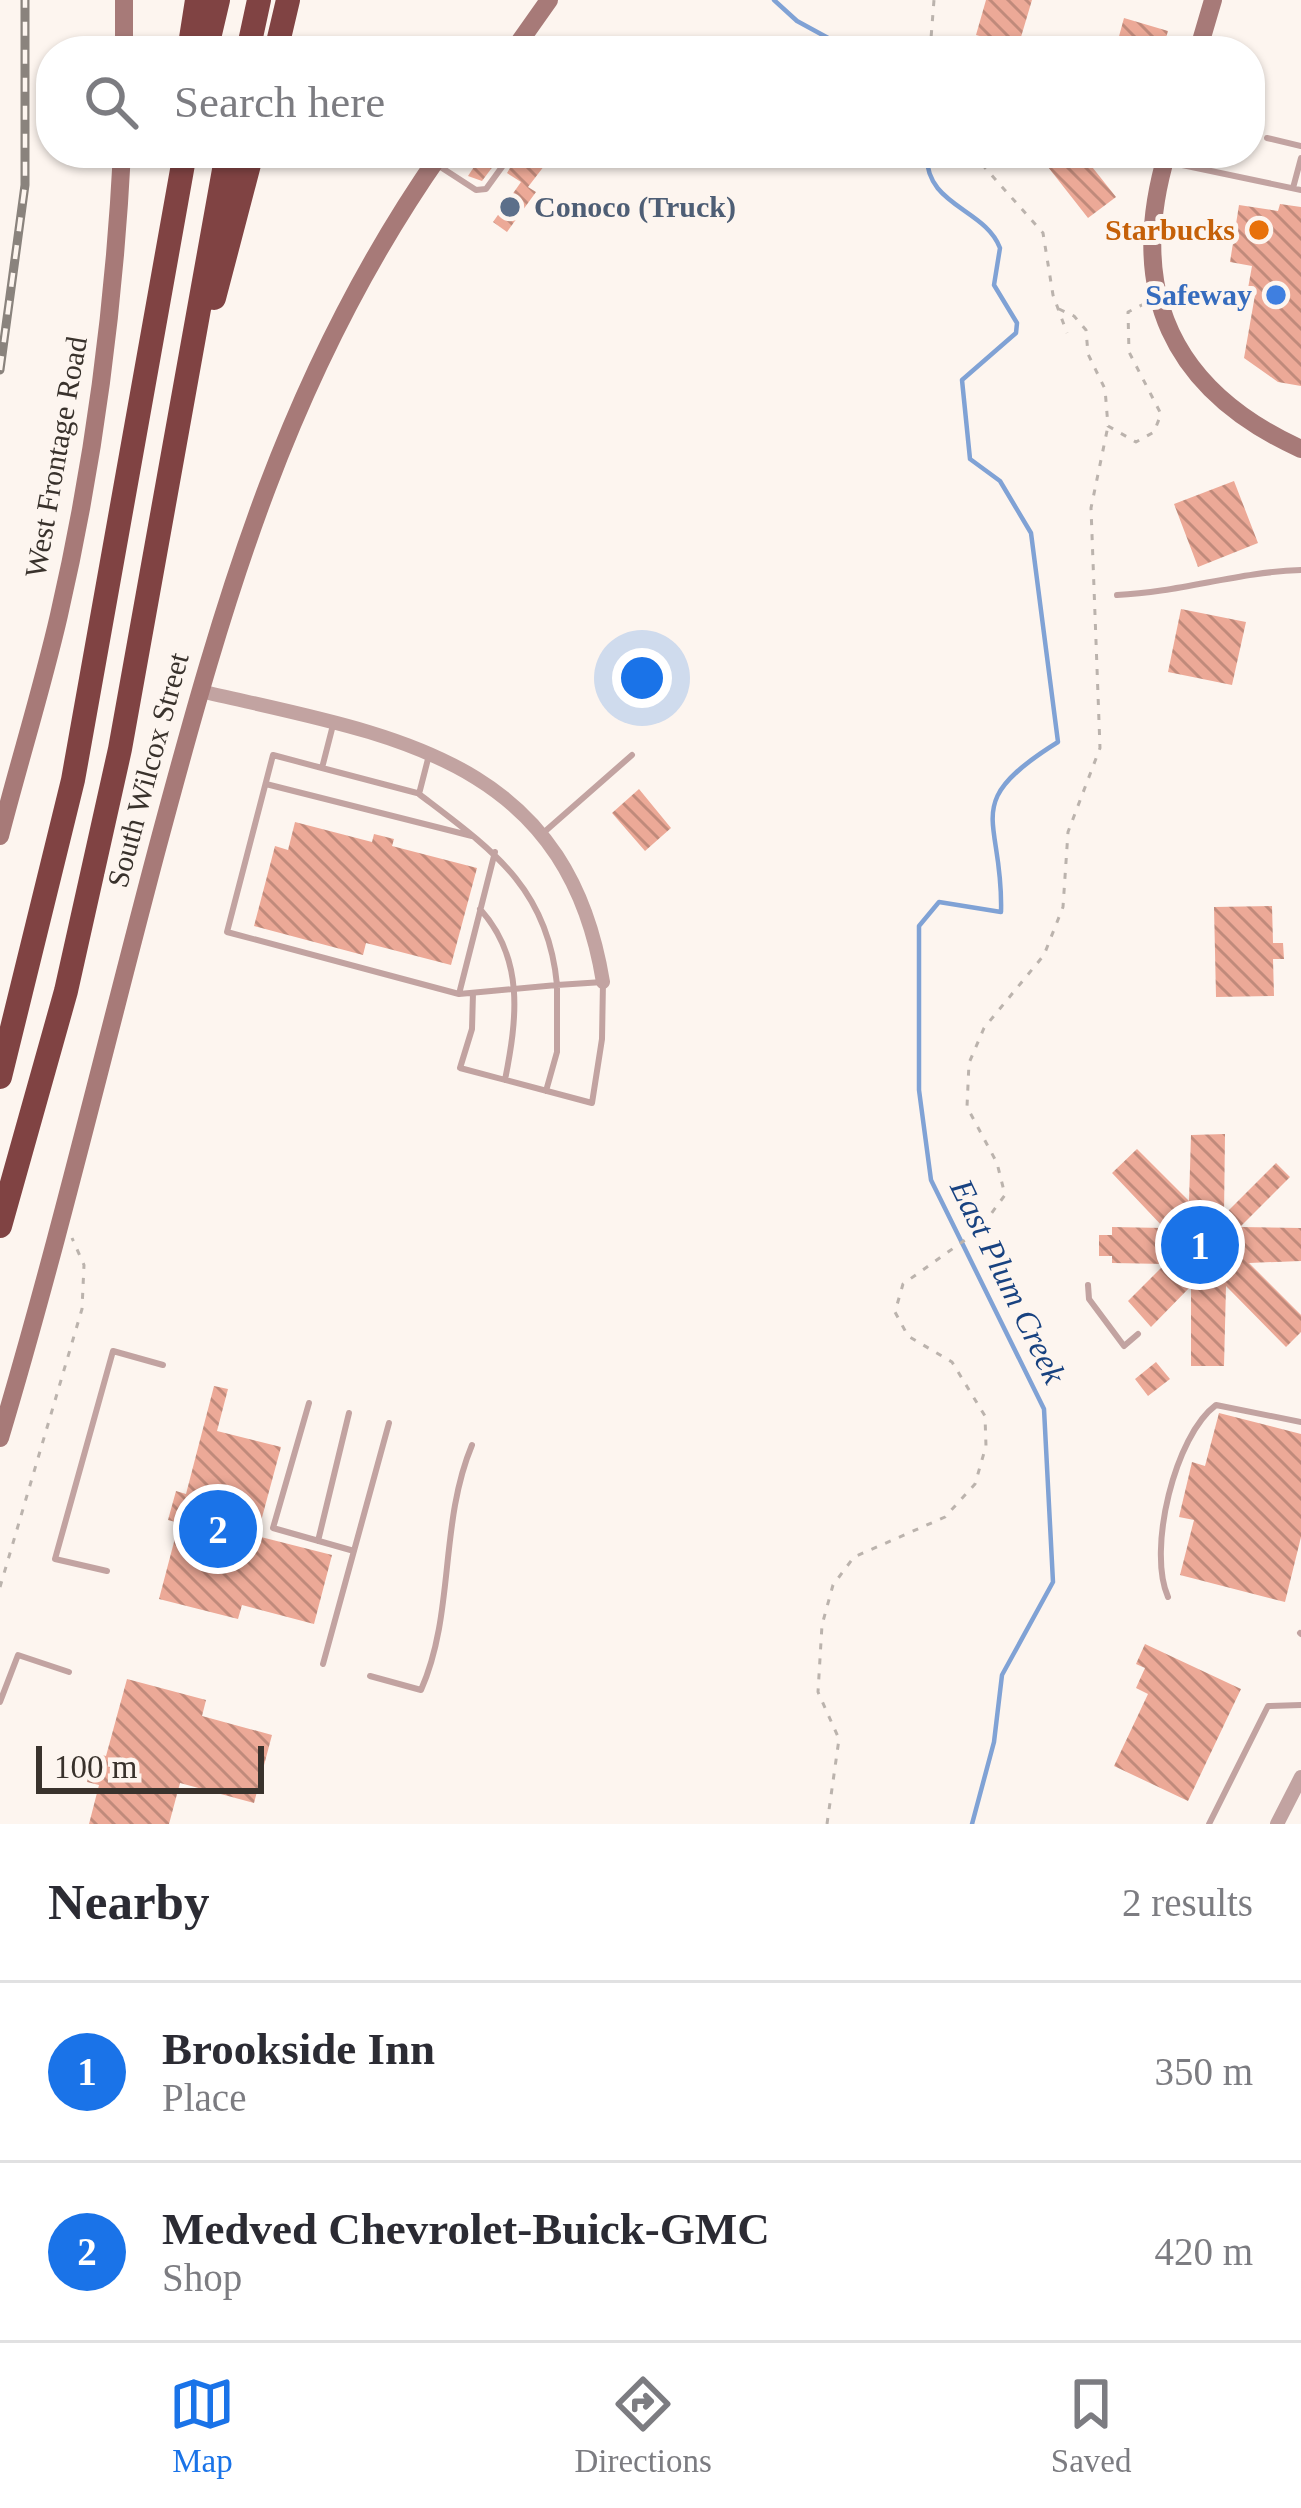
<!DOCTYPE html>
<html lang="en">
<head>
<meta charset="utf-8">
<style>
	:root { --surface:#fff; --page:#f2f2f3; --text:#2b2b33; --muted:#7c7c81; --line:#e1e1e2; --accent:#1a73e8 }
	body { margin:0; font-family:Georgia,serif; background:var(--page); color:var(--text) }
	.scale { position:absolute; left:36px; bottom:30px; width:228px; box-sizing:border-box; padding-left:12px; border:6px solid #39322c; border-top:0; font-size:33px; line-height:42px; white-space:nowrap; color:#39322c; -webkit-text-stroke:9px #fdf5ef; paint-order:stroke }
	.you { position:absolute; left:642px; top:678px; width:42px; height:42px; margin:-30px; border:9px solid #fff; border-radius:50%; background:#1a73e8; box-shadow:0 0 0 18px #1a73e833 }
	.badge { display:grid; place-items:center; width:78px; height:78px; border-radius:50%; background:var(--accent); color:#fff; font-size:39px; font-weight:700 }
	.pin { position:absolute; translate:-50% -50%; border:6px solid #fff; box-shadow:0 3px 12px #0006 }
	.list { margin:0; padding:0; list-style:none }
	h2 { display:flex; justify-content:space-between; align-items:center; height:156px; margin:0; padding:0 48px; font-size:51px }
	h2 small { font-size:39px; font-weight:400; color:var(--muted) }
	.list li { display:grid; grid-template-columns:78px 1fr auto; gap:36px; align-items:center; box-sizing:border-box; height:180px; padding:0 48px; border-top:3px solid var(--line) }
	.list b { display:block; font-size:45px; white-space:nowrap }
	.list p { margin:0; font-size:39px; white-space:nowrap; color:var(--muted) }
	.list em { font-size:39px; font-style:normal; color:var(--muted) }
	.icon { flex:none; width:66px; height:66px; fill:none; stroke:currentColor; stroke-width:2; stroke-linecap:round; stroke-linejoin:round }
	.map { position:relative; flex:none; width:1301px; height:1824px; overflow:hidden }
	.search { position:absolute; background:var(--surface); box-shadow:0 3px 9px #0004; left:36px; right:36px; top:36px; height:132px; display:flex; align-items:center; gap:30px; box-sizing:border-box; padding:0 42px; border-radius:48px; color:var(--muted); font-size:45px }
	.sheet { height:516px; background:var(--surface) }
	nav { display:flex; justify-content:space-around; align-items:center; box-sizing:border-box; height:168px; border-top:3px solid var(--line); background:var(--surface); font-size:33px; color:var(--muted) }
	nav a { display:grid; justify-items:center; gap:6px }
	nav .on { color:var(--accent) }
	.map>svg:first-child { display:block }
</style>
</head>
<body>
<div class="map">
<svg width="1301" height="1824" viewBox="0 0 1301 1824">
	<defs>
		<pattern id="building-back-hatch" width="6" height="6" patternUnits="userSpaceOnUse" patternTransform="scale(3)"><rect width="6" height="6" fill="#eca997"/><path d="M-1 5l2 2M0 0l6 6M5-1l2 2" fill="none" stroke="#c08a7b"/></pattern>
	</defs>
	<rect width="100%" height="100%" fill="#fdf5ef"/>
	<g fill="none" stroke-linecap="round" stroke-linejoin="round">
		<path stroke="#80a2d5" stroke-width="4.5" d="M774,0L797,21L852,51
			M927,153C924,206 985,208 1000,248L994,285L1017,323L1016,333L962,380L970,459L1000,481L1031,533L1058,742C957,805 1004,817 1001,912L939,902L919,926V1090L931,1180L1044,1409L1053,1582L1002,1675L994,1742L972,1824"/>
	</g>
	<path fill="url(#building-back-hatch)" d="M986,0H1032L1018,47L976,35Z
		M1124,18L1168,31L1162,51H1115Z
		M476,153H503L482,181L468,176L481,156Z
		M519,153L551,157L528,187L536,192L507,232L493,222L521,182L507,173Z
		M1037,153H1081L1116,197L1088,218Z
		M1280,204L1301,207V386L1278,382L1244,358L1255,295L1247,294L1252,266L1230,262L1239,205L1278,211Z
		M1234,481L1258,543L1198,567L1174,504Z
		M1181,609L1246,622L1232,685L1168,672Z
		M639,789L671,828L645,851L612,813Z
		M295,822L372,842L374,834L394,839L392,846L477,868L451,965L366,943L363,955L254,926L275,846L288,850Z
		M1272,906L1273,943H1283L1284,959H1273L1274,996L1216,997L1214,907Z
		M1225,1134L1224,1215L1276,1163L1290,1177L1240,1227L1301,1228V1261L1249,1263L1301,1315V1332L1286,1347L1226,1286L1224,1366H1191V1286L1151,1327L1128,1301L1165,1264L1112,1263V1256H1099V1235H1112V1227L1164,1228L1112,1173L1137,1149L1189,1201L1191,1135Z
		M1156,1362L1170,1379L1148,1396L1135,1379Z
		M214,1386L228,1389L217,1431L281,1447L257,1536L332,1555L314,1624L242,1605L238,1619L159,1599L179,1523L168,1520L176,1491L186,1494Z
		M1219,1413L1301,1434V1537L1285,1602L1180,1575L1194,1520L1179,1517L1192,1462L1205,1466Z
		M1145,1644L1241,1689L1188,1801L1114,1766L1148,1694L1136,1688L1145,1668L1136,1664Z
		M127,1679L206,1700L202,1716L272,1735L254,1803L180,1783L169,1824H89L99,1785L87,1782L94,1753L106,1756Z"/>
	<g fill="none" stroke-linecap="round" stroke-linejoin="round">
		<path stroke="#bbb3ad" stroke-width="3" stroke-dasharray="6 9" stroke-linecap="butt" d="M930,51L934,0
			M972,153L1043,233L1053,295L1067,333
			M1059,309L1074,316L1086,330L1088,354L1105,389L1108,426L1136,442L1154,432L1161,414L1129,352L1128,312L1144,304
			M0,1587L82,1309L84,1265L72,1238
			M827,1824L839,1739L818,1692L822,1625L833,1585L854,1557L945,1517L975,1484L986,1446L985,1416L952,1362L908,1336L895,1312L903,1284L979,1230L1005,1195L997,1163L967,1107L969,1063L984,1028L1044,955L1063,907L1068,832L1100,748L1091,508L1108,426"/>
		<path stroke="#c2a3a1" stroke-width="6" d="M1267,138L1301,146
			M1168,162L1301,190
			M439,166L476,190L486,189L512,153
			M1293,188L1301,158
			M1117,595C1181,592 1238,572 1301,570
			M333,725L322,768L273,755L227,932L459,994L495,852
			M428,759L419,794C491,849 548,887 557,985L459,994
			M322,768L417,793
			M266,784L472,836
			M542,834L632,755
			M480,909C525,959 517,1019 505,1080
			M473,993L472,1029L460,1068L592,1103L602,1039L603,982L557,985V1052L546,1091
			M1088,1285L1089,1299L1124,1346L1138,1334
			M309,1403L273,1528L354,1551
			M318,1541L349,1413
			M107,1571L55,1559L113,1351L163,1365
			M1168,1597C1147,1550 1175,1435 1216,1405L1301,1422
			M1300,1633L1301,1634
			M323,1664L389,1423
			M370,1676L421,1690C455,1613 439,1524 472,1445
			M0,1702L18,1655L69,1672
			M1209,1824L1268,1706L1301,1705"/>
		<path stroke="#c2a3a1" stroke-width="14" d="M200,691C389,735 566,755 603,982
			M1277,1824L1301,1777"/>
		<path stroke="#a77a78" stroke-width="18" d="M124,0V51
			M513,51L549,0
			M1198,51L1213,0
			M1167,153C1126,290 1171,390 1301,449
			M0,836C19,762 42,689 59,615C94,463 114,309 122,153
			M0,1438C58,1244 105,1045 157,849C225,595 288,371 441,153"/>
		<path stroke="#804343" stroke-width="24" d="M189,51L197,0
			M206,51L218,0
			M248,51L259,0
			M276,51L288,0
			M214,298L252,153
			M0,1077L73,780L185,153
			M0,1226L66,991L120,749L227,153"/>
		<defs>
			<path id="rail" d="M0,370L25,185V0"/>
		</defs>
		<use href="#rail" stroke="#8a837d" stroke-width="9"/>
		<use href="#rail" stroke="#fdf5ef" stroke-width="4.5" stroke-dasharray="14" stroke-linecap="butt"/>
	</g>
	<circle fill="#5c6f8a" stroke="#fdf5ef" stroke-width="4.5" cx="510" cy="207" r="12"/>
	<circle fill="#e8710a" stroke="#fdf5ef" stroke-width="4.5" cx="1259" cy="230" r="12"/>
	<circle fill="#3f7fe0" stroke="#fdf5ef" stroke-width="4.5" cx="1276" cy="295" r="12"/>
	<g text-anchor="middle" stroke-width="10" stroke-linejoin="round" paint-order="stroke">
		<g font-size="30" font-weight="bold" fill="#4e5e75" stroke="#fdf5ef" text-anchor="start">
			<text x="534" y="217">Conoco (Truck)</text>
		</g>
		<g font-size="30" font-weight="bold" fill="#c56008" stroke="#fdf5ef" text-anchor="end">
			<text x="1235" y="240">Starbucks</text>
		</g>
		<g font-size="30" font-weight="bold" fill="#366cbe" stroke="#fdf5ef" text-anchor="end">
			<text x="1252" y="305">Safeway</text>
		</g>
		<g font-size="30" fill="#39322c" stroke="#fdf5ef">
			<text transform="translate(56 457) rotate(-80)" y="10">West Frontage Road</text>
			<text transform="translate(148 770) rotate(-75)" y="10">South Wilcox Street</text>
		</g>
		<g font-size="33" font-style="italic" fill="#184280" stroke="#fdf5ef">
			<text transform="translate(1009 1281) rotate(64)" y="12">East Plum Creek</text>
		</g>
	</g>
</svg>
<div class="scale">100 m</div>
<div class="you"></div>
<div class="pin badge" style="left:1200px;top:1245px">1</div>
<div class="pin badge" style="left:218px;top:1529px">2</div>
<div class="search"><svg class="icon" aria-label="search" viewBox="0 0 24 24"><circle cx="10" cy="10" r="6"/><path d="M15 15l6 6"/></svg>Search here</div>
</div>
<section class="sheet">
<h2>Nearby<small>2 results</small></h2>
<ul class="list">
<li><span class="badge">1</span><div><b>Brookside Inn</b><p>Place</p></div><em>350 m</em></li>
<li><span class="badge">2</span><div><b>Medved Chevrolet-Buick-GMC</b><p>Shop</p></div><em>420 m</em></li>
</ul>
</section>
<nav>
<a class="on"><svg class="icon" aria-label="map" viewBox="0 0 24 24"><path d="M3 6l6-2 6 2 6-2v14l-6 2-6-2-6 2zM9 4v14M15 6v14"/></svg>Map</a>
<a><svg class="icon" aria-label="directions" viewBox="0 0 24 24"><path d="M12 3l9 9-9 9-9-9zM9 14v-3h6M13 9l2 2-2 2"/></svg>Directions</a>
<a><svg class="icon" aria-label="saved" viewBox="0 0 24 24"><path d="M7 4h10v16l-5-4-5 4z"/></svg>Saved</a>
</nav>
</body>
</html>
